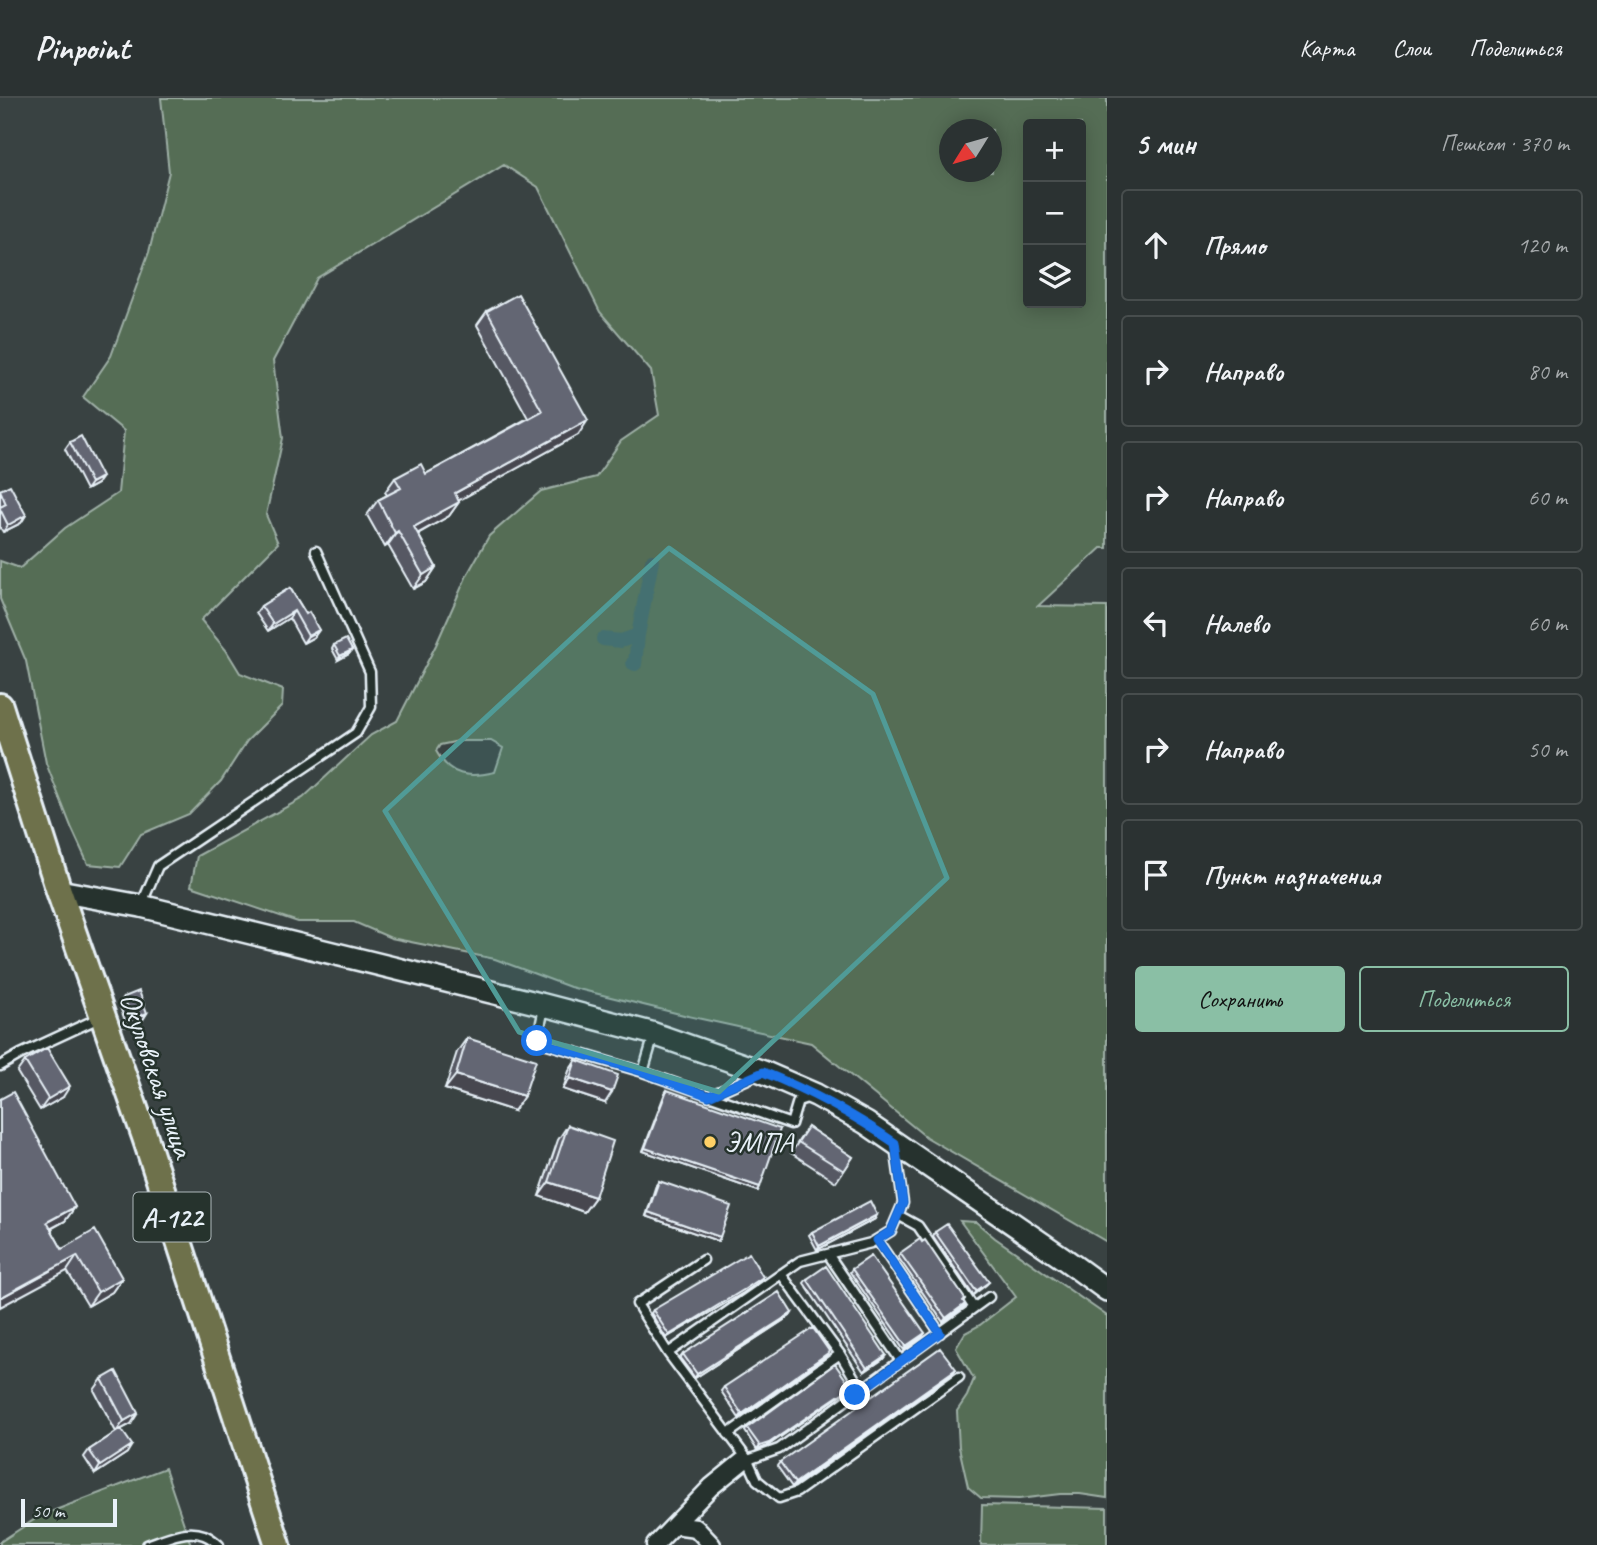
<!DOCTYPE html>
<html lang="ru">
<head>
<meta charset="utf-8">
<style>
	:root { --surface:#2b3232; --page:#373e3e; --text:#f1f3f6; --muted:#a6aaac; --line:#474d4d; --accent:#8abfa5 }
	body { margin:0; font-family:Caveat,sans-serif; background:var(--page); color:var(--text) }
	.controls { position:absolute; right:21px; top:21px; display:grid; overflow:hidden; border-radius:7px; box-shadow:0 4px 18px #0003 }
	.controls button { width:63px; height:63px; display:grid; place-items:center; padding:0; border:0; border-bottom:2px solid var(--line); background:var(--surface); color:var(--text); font:35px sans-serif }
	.compass { position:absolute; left:939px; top:21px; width:63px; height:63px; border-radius:50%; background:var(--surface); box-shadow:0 4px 18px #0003; rotate:233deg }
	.scale { position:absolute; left:21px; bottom:18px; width:96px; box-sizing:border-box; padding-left:7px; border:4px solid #e8f1f8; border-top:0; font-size:19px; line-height:24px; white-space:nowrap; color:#e8f1f8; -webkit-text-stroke:5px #26332d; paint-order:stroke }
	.stop { position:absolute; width:21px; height:21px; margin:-16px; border:5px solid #1a73e8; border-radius:50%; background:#fff }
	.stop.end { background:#1a73e8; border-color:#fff; box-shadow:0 2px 7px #0008 }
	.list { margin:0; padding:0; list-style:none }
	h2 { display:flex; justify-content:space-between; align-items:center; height:91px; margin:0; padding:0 28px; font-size:30px }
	h2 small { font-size:23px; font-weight:400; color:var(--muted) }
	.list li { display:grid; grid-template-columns:46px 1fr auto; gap:21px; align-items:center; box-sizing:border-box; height:112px; margin:0 14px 14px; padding:0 14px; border:2px solid var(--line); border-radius:7px }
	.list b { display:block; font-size:26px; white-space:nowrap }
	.list em { font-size:23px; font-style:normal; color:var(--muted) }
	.actions { display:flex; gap:14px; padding:21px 28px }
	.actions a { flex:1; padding:16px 0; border:2px solid var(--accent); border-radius:7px; text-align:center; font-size:24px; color:var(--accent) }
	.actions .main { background:var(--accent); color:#111 }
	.icon { flex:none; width:38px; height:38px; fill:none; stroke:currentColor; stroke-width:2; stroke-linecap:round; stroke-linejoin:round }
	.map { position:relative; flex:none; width:1107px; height:1447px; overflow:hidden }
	header { display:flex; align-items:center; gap:42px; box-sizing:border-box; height:98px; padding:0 35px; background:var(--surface); border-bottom:2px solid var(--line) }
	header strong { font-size:33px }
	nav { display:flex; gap:38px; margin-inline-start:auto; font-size:24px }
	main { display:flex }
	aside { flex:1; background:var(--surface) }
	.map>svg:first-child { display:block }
</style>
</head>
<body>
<header>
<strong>Pinpoint</strong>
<nav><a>Карта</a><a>Слои</a><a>Поделиться</a></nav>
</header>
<main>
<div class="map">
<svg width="1107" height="1447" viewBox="0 0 1107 1447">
	<rect width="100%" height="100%" fill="#394242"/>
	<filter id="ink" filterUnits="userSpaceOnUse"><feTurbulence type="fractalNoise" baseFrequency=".0143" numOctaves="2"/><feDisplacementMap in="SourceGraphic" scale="14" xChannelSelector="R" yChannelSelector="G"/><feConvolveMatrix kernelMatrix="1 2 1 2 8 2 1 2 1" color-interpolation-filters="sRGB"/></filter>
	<g filter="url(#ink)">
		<path fill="#546d54" stroke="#9eafa6" stroke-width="2" fill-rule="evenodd" d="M161,0H1107V450H1101L1038,508L1107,509V1144L926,1039L811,945L688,918L570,889L495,861L391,840L354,824H298L191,788L197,758L303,700L371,637L397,623L436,547L467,477L489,438L541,393L596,379L621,343L659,317L651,273L600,214L538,89L504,67L317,180L273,263L283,340L266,417L278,445L201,522L226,552L240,575L283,592L282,608L247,643L221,683L189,716L141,736L120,769L88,766L72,731L46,665L26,563L0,501V463L20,470L65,430L118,395L124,333L83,299L111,258L149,154L169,74ZM1028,26H1081V205H1028ZM950,32H992V74H950ZM459,643H491L503,650L495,674C469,680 450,679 436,653L440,647Z
			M960,1123L976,1124L995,1140L1107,1218V1400L1080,1396H1060L1019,1401L981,1400L968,1389L959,1349L957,1313L967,1298L974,1281L956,1250L965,1235L980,1227L1016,1199Z
			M165,1370L191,1447H0V1444L40,1418Z
			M982,1407L1107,1410V1447H981Z"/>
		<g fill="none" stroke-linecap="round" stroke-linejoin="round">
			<path stroke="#436668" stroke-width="14" d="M603,541L621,543L638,537L652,463
				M633,565L635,566L638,537"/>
			<defs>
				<path id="lane" d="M142,805L158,768L356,635L371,609L370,574L316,453
					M544,910L537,943L643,974L654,937
					M0,968L21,956L101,919
					M643,974L791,1026L798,1003L810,999
					M709,998L757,977
					M895,1048L903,1105L891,1133L871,1145L800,1163L668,1255L748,1362L757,1382L779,1400L797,1394L959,1279
					M898,1117L918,1128L974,1210
					M877,1142L940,1235
					M828,1156L901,1263
					M668,1255L637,1206L703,1162
					M840,1256L855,1281V1297
					M728,1336L840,1256L781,1176
					M745,1363L779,1351L989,1199
					M147,1447C164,1441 186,1430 204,1437C210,1439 215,1444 219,1447"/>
				<path id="street" d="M674,1427L696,1430L712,1447
					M655,1447L711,1389L743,1363"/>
				<path id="secondary" d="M59,793L141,808L544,907L651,935L763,974L816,997L866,1025L1063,1160L1107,1192"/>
				<path id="primary" d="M0,608L59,793L145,1039L278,1447"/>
			</defs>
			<use href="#lane" stroke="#e8f1f8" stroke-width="13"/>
			<use href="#street" stroke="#e8f1f8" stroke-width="21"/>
			<use href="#secondary" stroke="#e8f1f8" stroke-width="26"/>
			<use href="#primary" stroke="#e8f1f8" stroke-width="30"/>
			<use href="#lane" stroke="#26332d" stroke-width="8"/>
			<use href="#street" stroke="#26332d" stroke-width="16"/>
			<use href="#secondary" stroke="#26332d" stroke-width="21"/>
			<use href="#primary" stroke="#6e714b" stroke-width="24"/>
		</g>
		<path fill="#565863" stroke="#e8f1f8" stroke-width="2" d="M487,213L578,337L458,402L459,404L449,418L418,436L436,469L426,484L413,491L388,447L385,449L367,417L378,402L387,397L385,394L395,380L426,376L528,320L477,227Z
			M70,344L97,386L86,392L65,351Z
			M0,392L26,417L21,425L3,434L0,429Z
			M290,490L306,516L319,532L314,539L303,545L289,520L268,533L256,515L261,508Z
			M334,547L352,552L349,556L338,562L332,551Z
			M124,899L147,915L142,923L127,928L119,906Z
			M467,940L514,1013L445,991L457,954Z
			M576,962L605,1005L563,991L569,973Z
			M25,963L63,999L40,1012L17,974Z
			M667,992L758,1093L643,1053L665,995Z
			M0,1001L75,1109L65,1123L51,1131L62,1151L122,1180L112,1194L88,1208L67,1173Z
			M568,1027L595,1099L584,1114L539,1098L558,1042Z
			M808,1029L853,1059L836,1084L791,1055Z
			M659,1083L720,1139L718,1143L646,1118L656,1087Z
			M875,1121L817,1152L809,1137L812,1134Z
			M935,1134L989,1184L986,1187L973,1197L933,1138Z
			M900,1155L965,1201L963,1204L965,1206L963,1210L943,1224L898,1159Z
			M852,1171L925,1235L922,1239L904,1252L850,1174Z
			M763,1179L760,1183L743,1195L666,1240L651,1215L653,1212Z
			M807,1181L886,1257L883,1261L864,1274L804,1185Z
			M792,1215L790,1218L695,1280L680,1260L683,1256Z
			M829,1253L825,1259L739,1320L721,1293L724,1289Z
			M956,1271L953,1275L794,1388L792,1389L777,1368L780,1364Z
			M102,1281L131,1326L121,1331L127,1355L95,1376L84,1359L89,1352L116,1334L94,1292Z
			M848,1292L767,1348L757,1352L745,1333L747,1330Z"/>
		<path fill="#464750" stroke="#e8f1f8" stroke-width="2" d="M588,322L578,337L445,410L455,395Z
			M102,379L97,386L86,392L91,385Z
			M459,404L449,418L404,443L414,429Z
			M26,417L21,425L3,434L8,427Z
			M398,433L388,447L385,449L395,435Z
			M436,469L426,484L413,491L423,477Z
			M294,513L289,520L268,533L273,526Z
			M319,532L314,539L303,545L308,538Z
			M352,552L349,556L338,562L340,558Z
			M147,915L142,923L127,928L132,921Z
			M456,977L524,998L514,1013L445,991Z
			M570,980L612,994L605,1005L563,991Z
			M70,988L63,999L40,1012L48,1001Z
			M645,1050L760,1089L758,1093L643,1053Z
			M549,1084L595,1099L584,1114L539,1098Z
			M75,1109L65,1123L37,1138L47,1124Z
			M648,1114L720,1139L718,1143L646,1118Z
			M877,1117L875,1121L817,1152L819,1148Z
			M77,1158L67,1173L0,1209V1200Z
			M763,1179L760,1183L743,1195L666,1240L669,1237Z
			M122,1180L112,1194L88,1208L98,1194Z
			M965,1206L963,1210L943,1224L946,1220Z
			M792,1215L790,1218L695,1280L697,1276Z
			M925,1235L922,1239L904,1252L906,1248Z
			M828,1255L825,1259L739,1320L742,1316Z
			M886,1257L883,1261L864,1274L867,1270Z
			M956,1271L953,1275L792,1389L795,1385Z
			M851,1289L848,1292L767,1348L757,1352L760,1348Z
			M138,1315L131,1326L116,1334L124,1323Z
			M132,1347L127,1355L95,1376L100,1368Z"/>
		<path fill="#646673" stroke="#e8f1f8" stroke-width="2" d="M518,196L588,322L455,395L459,404L414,429L436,469L423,477L398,433L395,435L378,402L401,390L395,380L421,366L426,376L542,313L487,213Z
			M81,338L102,379L91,385L70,344Z
			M10,387L26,417L8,427L0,411V409L6,406L0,392Z
			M290,490L306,516L309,514L319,532L308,538L294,513L273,526L261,508Z
			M346,541L352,552L340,558L334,547Z
			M139,893L147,915L132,921L124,899Z
			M467,940L536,962L524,998L456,977Z
			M47,950L70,988L48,1001L25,963Z
			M576,962L618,977L612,994L570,980Z
			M667,992L780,1031L760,1089L645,1050Z
			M13,994L75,1109L47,1124L62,1151L95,1132L122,1180L98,1194L77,1158L0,1200V1001Z
			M568,1027L613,1043L595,1099L549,1084Z
			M808,1029L853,1059L844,1073L798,1044Z
			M659,1083L731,1108L720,1139L648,1114Z
			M870,1103L877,1117L819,1148L812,1134Z
			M947,1126L989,1184L976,1193L935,1134Z
			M920,1141L922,1144L925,1142L965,1201L963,1203L965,1206L946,1220L900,1155Z
			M749,1155L763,1179L745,1191L669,1237L653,1212Z
			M871,1158L925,1235L906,1248L852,1171Z
			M826,1168L886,1257L867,1270L807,1181Z
			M779,1194L792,1215L697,1276L683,1256Z
			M813,1230L829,1253L828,1255L742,1316L724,1289Z
			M940,1250L956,1271L795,1385L780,1364Z
			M835,1266L851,1289L769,1345L760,1348L747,1330Z
			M116,1273L138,1315L124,1323L102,1281Z
			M121,1331L132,1347L100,1368L89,1352Z"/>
	</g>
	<g fill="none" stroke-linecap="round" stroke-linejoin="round" filter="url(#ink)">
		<path stroke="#1a73e8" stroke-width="9" d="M537,943L643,974L709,998L763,974C810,993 853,1016 895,1045L903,1105L891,1133L877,1142L940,1235L855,1297"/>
	</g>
	<path fill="#509b97" fill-opacity="0.2" stroke="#509b97" stroke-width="5" stroke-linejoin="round" d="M669,450L873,596L947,780L719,994L519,934L385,713Z"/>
	<circle fill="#ffd166" stroke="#26332d" stroke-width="2.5" cx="710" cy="1044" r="7"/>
	<g text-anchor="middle" stroke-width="5" stroke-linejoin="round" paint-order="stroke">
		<rect fill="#26332d" stroke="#aeb8bb" stroke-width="2" x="133.5" y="1094.5" width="77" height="49" rx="5"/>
		<g font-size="28" font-weight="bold" fill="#e8f1f8">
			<text x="172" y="1129">А-122</text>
		</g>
		<g font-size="30" fill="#e8f1f8" stroke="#26332d">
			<text transform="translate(157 977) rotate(71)" y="10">Окуловская улица</text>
		</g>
		<g font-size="30" fill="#e8f1f8" stroke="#26332d" text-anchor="start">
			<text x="724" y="1054">ЭМПА</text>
		</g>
	</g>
</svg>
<div class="controls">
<button>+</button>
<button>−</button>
<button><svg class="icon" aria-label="layers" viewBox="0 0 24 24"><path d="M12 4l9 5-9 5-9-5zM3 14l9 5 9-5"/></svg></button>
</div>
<svg class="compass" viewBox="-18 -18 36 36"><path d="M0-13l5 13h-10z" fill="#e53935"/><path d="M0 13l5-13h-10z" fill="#a6aaac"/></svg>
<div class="scale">50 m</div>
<div class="stop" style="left:537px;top:943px"></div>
<div class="stop end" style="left:855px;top:1297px"></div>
</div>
<aside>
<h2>5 мин<small>Пешком · 370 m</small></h2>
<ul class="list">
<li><svg class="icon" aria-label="ahead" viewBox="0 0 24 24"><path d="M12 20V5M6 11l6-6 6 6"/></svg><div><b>Прямо</b></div><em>120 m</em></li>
<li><svg class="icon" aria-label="right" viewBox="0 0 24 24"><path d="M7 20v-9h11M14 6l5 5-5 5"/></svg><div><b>Направо</b></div><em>80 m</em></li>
<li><svg class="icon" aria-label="right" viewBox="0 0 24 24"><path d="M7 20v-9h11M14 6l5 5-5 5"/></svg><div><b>Направо</b></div><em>60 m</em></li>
<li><svg class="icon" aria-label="left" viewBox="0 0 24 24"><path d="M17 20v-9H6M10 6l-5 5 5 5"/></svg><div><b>Налево</b></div><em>60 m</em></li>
<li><svg class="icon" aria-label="right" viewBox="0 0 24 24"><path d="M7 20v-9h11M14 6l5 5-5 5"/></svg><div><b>Направо</b></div><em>50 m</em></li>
<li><svg class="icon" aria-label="arrive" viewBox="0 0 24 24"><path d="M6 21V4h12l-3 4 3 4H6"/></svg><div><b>Пункт назначения</b></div></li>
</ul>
<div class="actions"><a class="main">Сохранить</a><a>Поделиться</a></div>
</aside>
</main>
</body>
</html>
